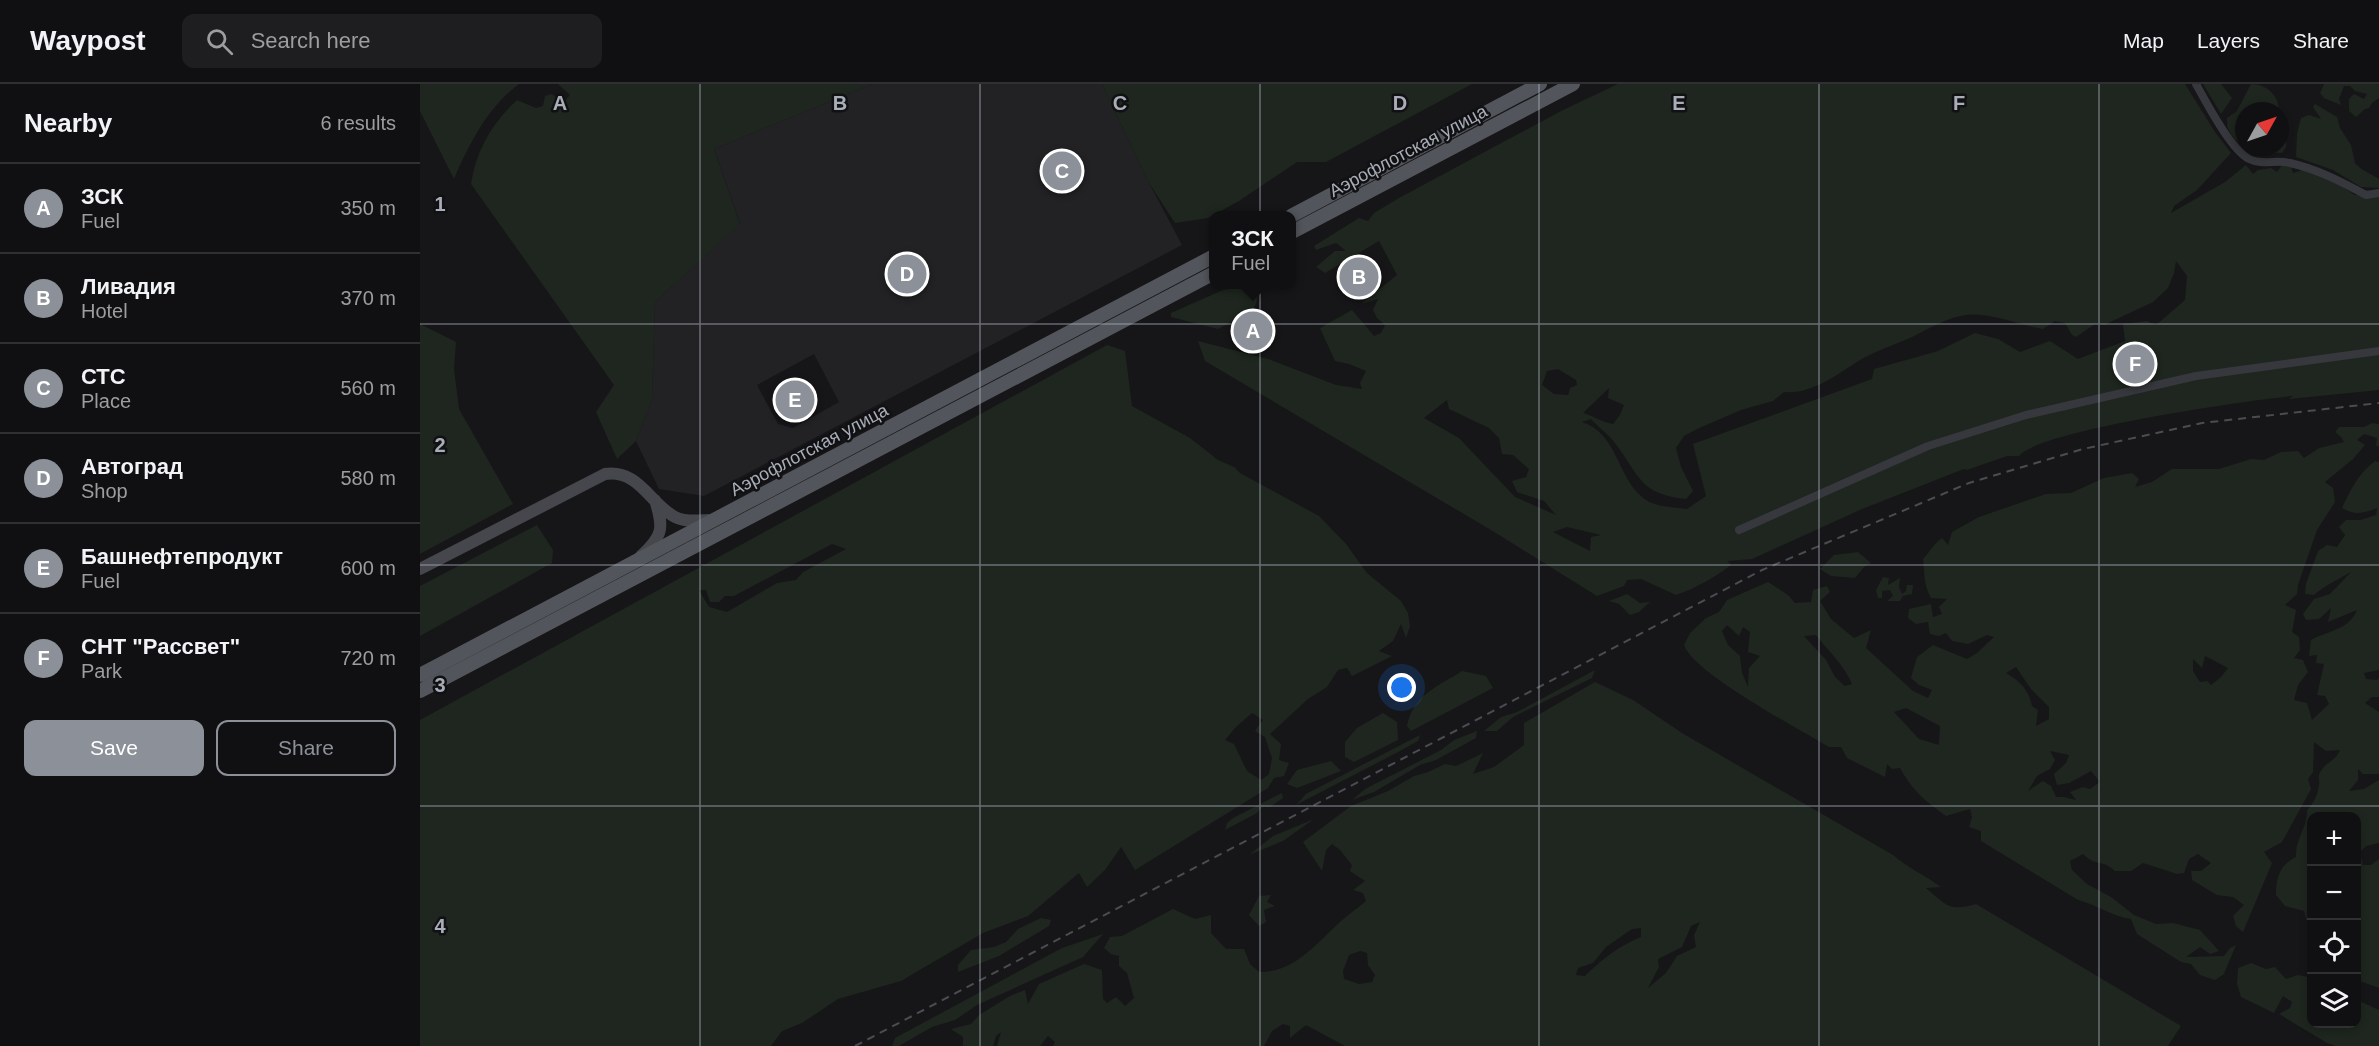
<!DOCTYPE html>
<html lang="en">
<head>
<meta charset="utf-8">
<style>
	:root { --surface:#101012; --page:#1e1e20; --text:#f1f3f6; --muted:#9c9d9f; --line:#303032; --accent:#8c9099 }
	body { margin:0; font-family:Arial,sans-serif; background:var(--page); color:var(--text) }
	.controls { position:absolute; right:18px; bottom:18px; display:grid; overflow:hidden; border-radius:12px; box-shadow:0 3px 9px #0003 }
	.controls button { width:54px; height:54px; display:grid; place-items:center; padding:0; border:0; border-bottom:2px solid var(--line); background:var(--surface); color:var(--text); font:30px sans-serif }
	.compass { position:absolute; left:1815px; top:18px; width:54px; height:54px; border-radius:50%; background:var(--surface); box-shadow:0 3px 9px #0003; rotate:50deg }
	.you { position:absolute; left:982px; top:604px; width:21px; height:21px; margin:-15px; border:4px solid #fff; border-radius:50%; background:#1a73e8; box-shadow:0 0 0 9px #1a73e833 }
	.badge { display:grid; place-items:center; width:39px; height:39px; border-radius:50%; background:var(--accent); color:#fff; font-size:20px; font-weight:700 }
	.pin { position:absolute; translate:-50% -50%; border:3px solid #fff; box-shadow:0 2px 6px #0006 }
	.popup { position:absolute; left:789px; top:127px; width:87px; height:78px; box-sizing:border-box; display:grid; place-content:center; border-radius:12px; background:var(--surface); filter:drop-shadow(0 2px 4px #0005); font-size:20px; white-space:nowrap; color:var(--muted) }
	.popup b { font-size:22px; color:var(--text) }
	.popup::after { content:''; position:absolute; left:50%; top:100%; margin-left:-12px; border:12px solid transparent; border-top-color:var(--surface) }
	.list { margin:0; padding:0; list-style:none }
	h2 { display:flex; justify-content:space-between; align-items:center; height:78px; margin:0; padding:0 24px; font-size:26px }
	h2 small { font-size:20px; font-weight:400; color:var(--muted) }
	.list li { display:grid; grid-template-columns:39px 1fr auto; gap:18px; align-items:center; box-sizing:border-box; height:90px; padding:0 24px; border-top:2px solid var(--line) }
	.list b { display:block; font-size:22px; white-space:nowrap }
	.list p { margin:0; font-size:20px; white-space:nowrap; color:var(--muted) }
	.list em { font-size:20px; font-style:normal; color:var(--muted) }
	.actions { display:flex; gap:12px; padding:18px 24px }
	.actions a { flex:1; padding:14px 0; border:2px solid var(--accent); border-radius:12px; text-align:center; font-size:21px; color:var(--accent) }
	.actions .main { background:var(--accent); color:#fff }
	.icon { flex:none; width:33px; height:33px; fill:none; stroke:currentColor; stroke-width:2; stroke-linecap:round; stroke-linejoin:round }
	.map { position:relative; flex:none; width:1959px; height:962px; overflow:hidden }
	header { display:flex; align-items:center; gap:36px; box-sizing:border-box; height:84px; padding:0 30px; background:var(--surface); border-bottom:2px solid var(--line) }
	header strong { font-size:28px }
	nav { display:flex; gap:33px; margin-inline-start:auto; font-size:21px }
	.search { width:420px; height:54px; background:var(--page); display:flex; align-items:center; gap:15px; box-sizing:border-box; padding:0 21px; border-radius:12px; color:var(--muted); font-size:22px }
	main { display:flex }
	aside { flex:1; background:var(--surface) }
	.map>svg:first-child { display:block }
</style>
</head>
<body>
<header>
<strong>Waypost</strong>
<div class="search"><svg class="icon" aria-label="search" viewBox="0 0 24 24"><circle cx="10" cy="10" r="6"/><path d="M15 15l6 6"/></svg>Search here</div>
<nav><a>Map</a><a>Layers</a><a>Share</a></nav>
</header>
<main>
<aside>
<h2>Nearby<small>6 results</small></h2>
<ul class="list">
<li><span class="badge">A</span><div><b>ЗСК</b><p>Fuel</p></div><em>350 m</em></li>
<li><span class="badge">B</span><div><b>Ливадия</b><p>Hotel</p></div><em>370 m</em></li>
<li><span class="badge">C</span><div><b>СТС</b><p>Place</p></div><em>560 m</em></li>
<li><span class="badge">D</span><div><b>Автоград</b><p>Shop</p></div><em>580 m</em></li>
<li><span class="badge">E</span><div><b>Башнефтепродукт</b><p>Fuel</p></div><em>600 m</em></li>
<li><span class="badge">F</span><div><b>СНТ &quot;Рассвет&quot;</b><p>Park</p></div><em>720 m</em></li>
</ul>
<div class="actions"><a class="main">Save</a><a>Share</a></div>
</aside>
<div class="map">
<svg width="1959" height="962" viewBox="0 0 1959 962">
	<rect width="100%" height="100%" fill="#161618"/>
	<path fill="#222225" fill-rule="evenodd" d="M452,0H682L729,99L762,161L284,412L239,405L216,357L232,315L235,218L320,139L294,65ZM394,270L419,318L373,344L358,340L337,301Z"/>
	<path fill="#1e261f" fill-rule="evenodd" d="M0,0H99C68,23 49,60 34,95L0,27Z
		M138,0H452L294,65L320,140L235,218L232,315L216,357L197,375L176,328L194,301L51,100C56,67 72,39 97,16L116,24L123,22L125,12L132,10L143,19L150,11Z
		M682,0H1052L906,78H877L819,117L788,134L755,139L729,99Z
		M1198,0H1765L1795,48L1811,69L1777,106L1754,122L1751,129L1805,98L1826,81L1833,90L1838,86L1851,84L1857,88L1862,81L1871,82L1873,89L1886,85L1917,99L1935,111L1959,107V306L1869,315L1873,312C1831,316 1619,346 1599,372H1587L1547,386L1544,385L1442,425L1332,475L1308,477L1311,481C1294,494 1276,504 1256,511L1221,495L1207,496L1204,502L1177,512L1071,446L785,277L778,257L848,275L916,301L942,305L940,299L946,287L929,280L915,277L900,244L932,226L954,252L961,249L965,241L957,234L953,226L958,215L941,220L977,191L959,157L905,189L896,183L915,167H926L916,159L896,166L894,162L939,134L948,137L954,129L979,114L1143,26ZM1756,177L1767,192L1765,216L1736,241L1727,237L1703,240L1705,257L1658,275L1630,257L1600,268L1578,255L1555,249L1518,267L1454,285L1452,295L1273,360L1286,412L1267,425C1252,423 1233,423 1222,413C1197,392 1197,349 1162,338L1171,335C1178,343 1188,350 1195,359C1220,392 1219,410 1266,415L1273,407L1261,383L1256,364L1264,352L1277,345L1321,326L1353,317L1364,308C1391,311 1418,290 1440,276C1456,267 1473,261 1490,254C1509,245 1525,234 1546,231C1568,228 1600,241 1623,245L1635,237L1645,239L1652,251L1656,253L1675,240L1684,241L1733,218L1748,204L1754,189ZM1138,285L1156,296L1157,301L1150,304L1148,311L1134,310L1122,301L1127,287ZM1189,304L1188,314L1204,321L1200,331L1193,340C1181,338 1174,332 1163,329ZM1027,316L1029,325L1069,344L1079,354L1082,370L1093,371L1109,385L1106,393L1092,397L1097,408L1124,417L1136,431L1095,413L1039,354L1004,334ZM1147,443L1181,451L1171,453L1170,467L1133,448Z
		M1783,0H1801L1812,14L1801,30Z
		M1831,0C1846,0 1859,11 1859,27H1824V63H1845L1848,65L1860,63V53L1863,51L1866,52V63L1862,69C1854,68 1847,72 1839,71C1829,71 1811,53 1808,44C1807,43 1807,36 1807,34L1817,27Z
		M1904,0H1959V14L1952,19L1949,24L1945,25L1936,33L1929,27V15L1934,10L1944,15L1947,10L1935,7L1930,2H1924L1919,15L1921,21L1904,14L1900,9Z
		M1895,20L1917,33L1920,44L1931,61L1935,79L1940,84L1959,95V104L1941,103L1913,86L1876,73L1877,49L1881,34L1889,31L1901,35L1893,23Z
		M823,201H839C837,207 838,214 836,220C833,229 807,240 798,245L751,233V229L803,206L817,204Z
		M0,240L36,258L34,285L39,325L93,420L0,470Z
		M687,261L705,267L712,322L770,354L798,376L814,383L820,389L899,432L926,460L947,489L981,517L988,529L990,542L986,554L981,540L973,557L959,567L972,572L932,592L927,584L918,586L907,603L888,615L850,650L861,660L859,676L869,679L864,692L854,694L848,704L715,786L701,763L685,786L667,803L659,789L608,832L563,849L481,897L418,915L382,939L362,947L351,962H0V636ZM412,460L426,465L383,488L376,496L357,499L307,528L289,523L279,506H286L290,518H299L305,512H314ZM832,629L843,636L835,647L845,653L852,674L849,690L841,696L827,687L814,660L805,656L815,644Z
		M1952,339L1959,340V362H1956L1957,354L1944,350L1937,356L1945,361L1933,375L1905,398L1913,404L1915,418L1897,446L1878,501L1877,510L1865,521L1876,526L1872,548L1879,553L1880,566L1874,574L1883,576L1888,588L1878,601L1874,616L1887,619L1892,636L1909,620L1905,612L1897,611L1904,580L1896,579L1897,571L1889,572L1891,556C1909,546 1929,546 1937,526L1908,538L1911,524L1899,535L1886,536L1883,530L1894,515L1910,510L1931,488C1922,493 1901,504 1894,511L1885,510L1886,500L1898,467L1907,461L1917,463L1925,451L1919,443L1926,436H1941L1956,431L1957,424C1944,429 1935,432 1922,424C1931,405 1938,390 1955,377L1959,378V586L1944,589L1946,595L1957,596L1959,594V613H1952L1945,619L1959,628V690H1943L1938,685V696L1929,707L1944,705L1959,696V759L1946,762L1940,768L1943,781H1951L1959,775V904L1937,896L1936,732H1892L1891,835L1887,838L1884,827L1865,822L1856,811C1856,793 1860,781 1876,773C1875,755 1888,743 1887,726C1893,721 1899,708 1899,700C1900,696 1898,695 1899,691C1903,679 1916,677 1920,666L1906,667L1894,658L1893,688L1888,695L1891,705L1862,758L1844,768L1852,779L1823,848L1816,842L1813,832L1824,821L1813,813L1797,811L1772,796L1771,787H1781L1791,779L1778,770L1769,775L1764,789L1757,790L1723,779L1711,787H1695C1682,775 1676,783 1663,770L1650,777L1652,786L1667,800L1691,813L1714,831L1736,840L1753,839L1780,846L1799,867L1790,870L1780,863L1766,873L1804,872L1810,864L1816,861L1804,890L1795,896L1780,891L1771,880L1761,878L1717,850L1711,835C1691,832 1678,821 1658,816L1561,757V747L1549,743L1552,733L1550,725L1526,732C1507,719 1491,705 1480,684L1472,685L1467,680L1465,693L1427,674L1421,663H1409C1379,645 1273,589 1264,561L1270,549L1286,534L1299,528L1307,516L1348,498L1368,511L1375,519L1391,518L1393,506L1407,502L1410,508L1400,517L1411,535L1434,554L1451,546L1446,564L1493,607L1508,614L1512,606L1499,601L1491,594L1497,573L1513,561L1547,575L1557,569L1574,553L1567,551L1548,560L1532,557L1526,549L1519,552L1510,550L1508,538L1496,540L1488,534L1489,525L1511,520L1513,533L1522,530L1519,523L1527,515L1511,514C1503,498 1505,492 1503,475C1510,468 1514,459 1522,454L1528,461L1532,448L1559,433L1626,410L1651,409L1684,394L1712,389L1719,395L1715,403L1732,398L1752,385H1799L1831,375L1844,376L1861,368L1878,367L1884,374L1899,364L1924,358L1921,353L1915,348L1919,343H1944ZM1307,541L1319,552L1323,543L1330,548L1328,568L1340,572L1329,584L1328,603L1322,589L1320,572L1308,561L1302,547ZM1396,551C1408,567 1425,582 1432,600L1425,602L1415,593L1406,576L1384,552ZM1785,572L1808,584L1801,593L1791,601L1787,597L1780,598L1773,587V575L1782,584ZM1596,583L1611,605L1629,623V635L1616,642L1618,626L1612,622C1609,606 1600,597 1586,589ZM1486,624L1520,642L1519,661L1499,655L1474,628ZM1630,667L1649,671L1646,679L1634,690L1637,701L1649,699L1671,687L1680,698L1670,705L1663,703L1650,708L1656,716L1644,713H1636L1631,702L1623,697L1608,707L1617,692L1630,685L1635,676Z
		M117,441L133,466L132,479L0,552V502Z
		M1438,468L1451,479L1444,483L1435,494L1411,492L1400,485L1414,471Z
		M1463,493L1469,494L1468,501L1480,494L1479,503L1482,510L1486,507L1487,501H1493L1492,510L1483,512L1480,517H1467L1473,512L1470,506L1462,507V514H1458L1456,506Z
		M1207,510L1220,519L1230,518L1219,528L1210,531L1199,520L1189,517Z
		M1175,586L1172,594L1093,633L1077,647H1064L1081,633L1097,628Z
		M1042,587L1066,592L1073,604L991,647L987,642C993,611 1017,603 1042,587Z
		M1175,598L1213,616L1262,649L1473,771C1488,784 1505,791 1521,803L1506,804C1526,821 1529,828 1556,820L1761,942L1748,962H925L886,941L870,954V942L863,940L852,947L844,962H633L635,958L628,952L620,962H577L581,948L576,952L573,962H543V953L531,945L551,940L559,931L590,912L605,906L608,920L619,900L664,880L682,886L683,915L687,919L696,913L705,922L714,914L707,889L699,882V872L691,870L684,864L690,853L702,852L753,825L775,835L791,831V849L806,865H824L830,880L839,888C874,889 897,859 921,837C929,830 938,824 946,817L943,809L933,806L945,797L930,787L932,781L920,766L912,760L906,766L902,787L883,758L931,722L968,707L994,692L1008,688L1025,680L1036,682L1063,669L1053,690L1074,683L1104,661V639ZM1280,838L1274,851L1276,863L1257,872L1246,889L1228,904L1239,883L1238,875L1262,863L1271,842ZM1221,844V853C1199,862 1182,875 1165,892L1156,891L1158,884L1173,879L1186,863L1212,845ZM940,867L947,869L948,881L955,891L952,898L939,900L924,895L923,887L929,871Z
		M963,629L977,638L978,656L934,678L925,673V658L937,644Z
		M1057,647L1056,654L1016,676L1000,681L954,708L932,716L945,705L1021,666L1034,656Z
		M1000,651L998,657L980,667L876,721L886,710Z
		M911,677L921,687L877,704L867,700L877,686Z
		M862,709L863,714L850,723H842L837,729L805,746L807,739L813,734Z
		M894,735L863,757L829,771L853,752Z
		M851,811L847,818L855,822L844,826L846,838L839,842L829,831L839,812Z
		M621,834L631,836L629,842L579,872L538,888V881L551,866L574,863L586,858L598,845Z
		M683,850L663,873L557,921L535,936L512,943L479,962H472L475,954L642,864Z
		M1831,879L1846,885L1855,883L1866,895L1878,891L1888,893L1891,887L1892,940H1936L1937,916L1959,926V962H1916L1907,959L1859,930L1870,924L1872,918L1863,912L1854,929L1821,913L1817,900L1818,884Z"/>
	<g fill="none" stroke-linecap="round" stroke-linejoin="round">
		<path stroke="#37383d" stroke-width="8" d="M1776,0C1786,18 1811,66 1829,75C1843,82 1856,75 1870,79C1897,85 1922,98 1946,111L1959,109
			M1319,446L1508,362L1606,331L1776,292L1959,267"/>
		<path stroke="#45474d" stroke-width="12" d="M221,472C243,452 244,444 235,416
			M0,485L185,390C219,385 230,420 255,433C266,439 281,436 293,436"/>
		<path stroke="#53555c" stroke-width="14" d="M871,132L1120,0
			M872,148L1153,0
			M0,591L794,172
			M0,607L794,189"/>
		<path stroke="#4a4c52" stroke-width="2" stroke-dasharray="8 6" stroke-linecap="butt" d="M435,962L1342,486L1549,399L1663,365L1782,339L1959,319"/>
	</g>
	<path fill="none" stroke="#a8adb8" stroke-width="1.5" stroke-opacity="0.55" d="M280,0V962M560,0V962M840,0V962M1119,0V962M1399,0V962M1679,0V962M0,240H1959M0,481H1959M0,722H1959"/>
	<g text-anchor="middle" stroke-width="5" stroke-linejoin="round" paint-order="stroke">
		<g font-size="18" fill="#a8adb8" stroke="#111113">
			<text transform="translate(988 67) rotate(-28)" y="6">Аэрофлотская улица</text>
			<text transform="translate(389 366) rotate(-28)" y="6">Аэрофлотская улица</text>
		</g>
	</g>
	<g font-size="20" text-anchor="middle" font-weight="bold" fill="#a8adb8" stroke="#111113" stroke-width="5" stroke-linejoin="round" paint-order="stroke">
		<text x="140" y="26">A</text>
		<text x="420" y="26">B</text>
		<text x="700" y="26">C</text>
		<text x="980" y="26">D</text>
		<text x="1259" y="26">E</text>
		<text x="1539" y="26">F</text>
		<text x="20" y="127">1</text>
		<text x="20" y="368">2</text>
		<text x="20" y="608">3</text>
		<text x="20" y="849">4</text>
	</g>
</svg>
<div class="controls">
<button>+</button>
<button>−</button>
<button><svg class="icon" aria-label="locate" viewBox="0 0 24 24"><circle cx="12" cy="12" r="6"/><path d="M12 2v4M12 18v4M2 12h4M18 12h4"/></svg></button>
<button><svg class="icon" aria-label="layers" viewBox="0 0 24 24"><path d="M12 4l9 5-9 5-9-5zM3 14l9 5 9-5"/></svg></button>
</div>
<svg class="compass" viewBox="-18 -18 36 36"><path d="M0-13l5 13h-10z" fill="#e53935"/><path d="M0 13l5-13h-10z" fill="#9c9d9f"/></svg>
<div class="you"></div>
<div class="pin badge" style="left:833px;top:247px">A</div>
<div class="popup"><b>ЗСК</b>Fuel</div>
<div class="pin badge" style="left:939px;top:193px">B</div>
<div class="pin badge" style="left:642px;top:87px">C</div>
<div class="pin badge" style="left:487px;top:190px">D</div>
<div class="pin badge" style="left:375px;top:316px">E</div>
<div class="pin badge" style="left:1715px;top:280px">F</div>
</div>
</main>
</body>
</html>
